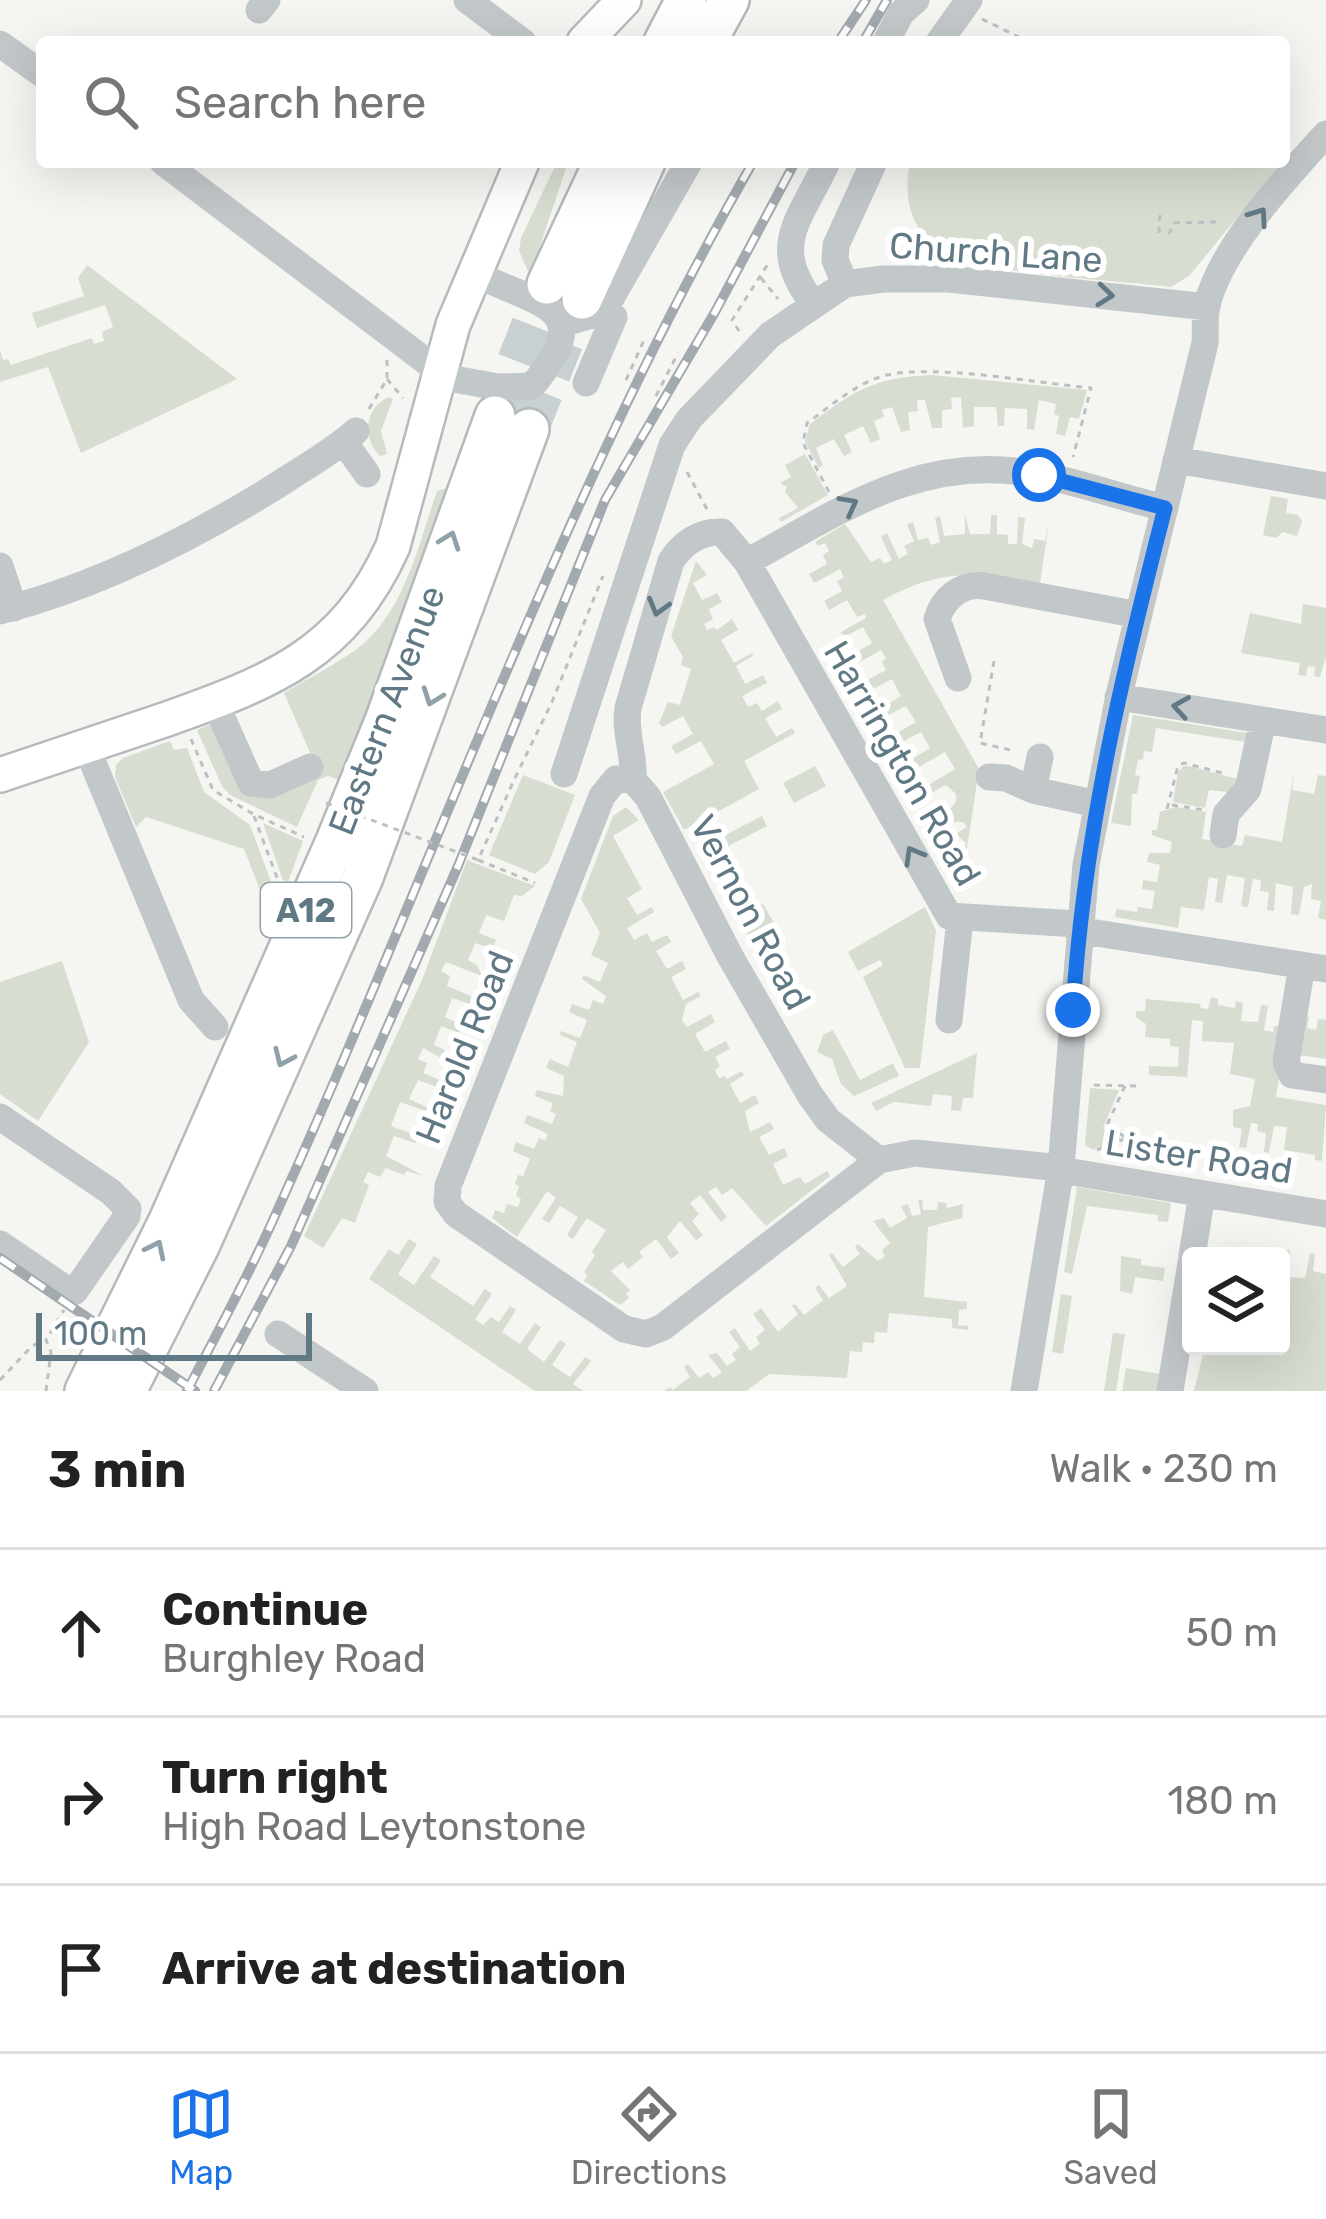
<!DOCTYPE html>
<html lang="en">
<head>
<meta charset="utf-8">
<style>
	:root { --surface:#fff; --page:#f2f2f2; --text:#222; --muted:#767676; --line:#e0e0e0; --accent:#1a73e8 }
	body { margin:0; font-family:Rubik,sans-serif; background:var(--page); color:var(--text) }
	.controls { position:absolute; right:36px; bottom:36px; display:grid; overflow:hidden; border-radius:12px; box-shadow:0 12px 48px #0002 }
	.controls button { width:108px; height:108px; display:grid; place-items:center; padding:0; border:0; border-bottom:3px solid var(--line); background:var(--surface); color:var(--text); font:60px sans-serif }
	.scale { position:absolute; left:36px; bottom:30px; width:276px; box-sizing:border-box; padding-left:12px; border:6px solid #617985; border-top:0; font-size:33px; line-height:42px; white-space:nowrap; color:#617985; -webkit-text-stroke:9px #fff; paint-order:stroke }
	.stop { position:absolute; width:36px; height:36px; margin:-27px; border:9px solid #1a73e8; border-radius:50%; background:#fff }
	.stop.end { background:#1a73e8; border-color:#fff; box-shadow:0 3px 12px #0008 }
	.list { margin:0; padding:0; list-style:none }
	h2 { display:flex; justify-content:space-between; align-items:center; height:156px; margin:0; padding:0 48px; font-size:51px }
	h2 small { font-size:39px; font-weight:400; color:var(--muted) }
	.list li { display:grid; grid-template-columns:78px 1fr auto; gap:36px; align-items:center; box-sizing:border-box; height:168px; padding:0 48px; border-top:3px solid var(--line) }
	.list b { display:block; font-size:45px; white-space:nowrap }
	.list p { margin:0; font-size:39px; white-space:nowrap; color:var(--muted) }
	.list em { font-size:39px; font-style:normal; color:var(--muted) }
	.icon { flex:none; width:66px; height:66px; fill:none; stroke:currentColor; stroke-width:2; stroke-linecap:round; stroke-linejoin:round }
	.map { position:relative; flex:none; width:1326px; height:1391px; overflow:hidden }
	.search { position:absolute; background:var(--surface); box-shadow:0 12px 48px #0002; left:36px; right:36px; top:36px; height:132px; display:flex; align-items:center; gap:30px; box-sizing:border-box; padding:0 42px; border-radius:12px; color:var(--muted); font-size:45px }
	.sheet { height:660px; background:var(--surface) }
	nav { display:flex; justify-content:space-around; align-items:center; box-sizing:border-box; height:168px; border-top:3px solid var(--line); background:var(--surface); font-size:33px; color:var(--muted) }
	nav a { display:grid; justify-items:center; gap:6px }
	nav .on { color:var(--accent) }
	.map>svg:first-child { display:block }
</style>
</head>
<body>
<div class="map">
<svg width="1326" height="1391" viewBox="0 0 1326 1391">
	<rect width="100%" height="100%" fill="#f5f5f1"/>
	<path fill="#d7ddd1" d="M557,162H568L530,276L519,251L521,238Z
		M910,162H1268L1277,169L1189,276L1171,287C1115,280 1000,276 952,255C939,249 924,237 917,225C906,207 906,182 910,162Z
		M87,265L237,379L81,453L48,367L0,382V350L3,360L8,359L11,365L92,338L94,344L104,341L102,332L113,327L105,305L37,328L32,313L84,296L78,278Z
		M931,375L1087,390L1079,419L1070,417L1065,436L1056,434L1059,416L1054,414L1056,404L1039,400L1034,430L1027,429V409L1005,408L1004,426H998L996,407H974V426L963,428L961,397L951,398L952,409L942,410V428H932L925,400H917L918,411L908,412L910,430L901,432L892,407L882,410L884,417L874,421L880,439L871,443L863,426L844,435L852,452L844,456L834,439L816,448L823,465L819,468L805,442L810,424C855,390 873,378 931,375Z
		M389,397L393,399L381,431L387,454L380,456C362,439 364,408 389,397Z
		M805,454L828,495L781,522L779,518L798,508L785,492L787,487L780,483L791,477L785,465Z
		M450,487L402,625L339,780L328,776L318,780L297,827L230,795L222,786L197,730L215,722L247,785L312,757L284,693C308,678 335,665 357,649C405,612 418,545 437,491Z
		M1271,496L1288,499L1286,513L1298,515L1302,521L1297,536L1283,532L1276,538L1263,535Z
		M965,515L970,534H990L991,515H997V534L1008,535V544H1017L1018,517L1025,518L1022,544L1032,548L1034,539L1045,541L1049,521L1040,584C979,571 939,569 883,600L979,769L960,894L951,873L962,863L958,850L967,844L956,834L967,827L963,822H953L947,812L956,802V794L946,785L931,793L927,786L955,769L945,752L917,768L912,759L930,748L921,732L902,742L897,733L916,722L906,706L888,715L883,707L901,696L892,679L873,689L868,680L886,670L882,662L886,658L881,650L858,663L854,654L872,643L863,627L844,637L841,632L866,618L865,614L857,617L847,600L829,610L824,601L842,591L837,581L844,577L840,569L814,583L809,574L827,564L823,555L829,551L825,543L818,546L815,542L845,524L871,562L880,558L884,564L892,560L881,537L887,533L899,559L908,554L904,546L914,541L907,525L913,522L918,540L928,538L931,545L940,542L935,518L940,516L944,536L965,534Z
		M696,561L707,575L693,583L702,600L717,593L722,602L709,609L713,619L704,624L707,630L714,627L717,630L732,619L738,630L721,640L734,663L752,653L753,656L736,666L745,684L763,675L767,683L742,696L748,707L757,703L762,711L778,701L782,709L765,718L776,737L792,728L795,733L744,761L759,789L684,830L663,792L714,764L701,741L676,754L671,746L693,734L683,716L662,727L659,723L668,702L680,705L691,669L681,665L683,657L671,636Z
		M1303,604L1326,608V656L1320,677L1314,676L1315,667L1308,666L1306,676L1298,675L1300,663L1241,653L1250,613L1301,624Z
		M1133,715L1247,733L1246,742L1156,728L1152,752L1144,751L1143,759L1138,760L1135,775L1140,776L1137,794H1132L1131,826L1111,823Z
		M170,741L174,750L187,748L204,792L250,825L278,901L272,921L244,849L146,817L136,827L115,777L116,765L123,758Z
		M815,766L826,786L794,803L783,783Z
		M1184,766H1189L1241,780L1228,792L1209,790L1205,808L1173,802L1178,772Z
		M1294,771L1292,790L1314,794L1318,775L1326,776V920L1318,918L1321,901L1311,899L1312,884L1304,887L1299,915L1291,914L1293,887L1276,883L1274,911L1267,910L1269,892L1260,891L1261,880L1253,879L1248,907L1241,906L1245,878L1227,875L1222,903L1215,902L1218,879L1209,877L1204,910L1181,907L1178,928L1115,917L1116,909L1137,912L1138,907L1152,909L1155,891L1142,889L1143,880L1157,882L1160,865L1147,862L1149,853H1170L1172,842L1152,835V830H1157L1160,812L1176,807L1206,812L1202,839L1242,846L1245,835L1282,842Z
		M523,775L575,795L549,862L535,874L489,855Z
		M626,807L639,820L613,836L642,889L627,898L637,915L652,907L654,912L627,928L634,940L647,933L652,942L667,935L671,942L656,951L667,969L682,961L686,969L671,977L683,1000L698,992L701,996L686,1004L682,1020L687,1027L711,1014L715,1022L695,1034L700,1043L706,1040L700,1043L705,1052L726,1041L730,1049L715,1057L720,1066L715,1070L719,1078L725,1076L727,1079L742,1071L744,1075L730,1084L740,1103L755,1095L759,1103L745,1111L750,1132L770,1122L774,1129L759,1137L769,1155L784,1148L788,1156L773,1164L783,1185L800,1177L805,1184L827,1171L830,1176L766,1226L732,1188L722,1195L716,1187L708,1192L727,1217L721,1222L700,1195L690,1203L699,1214L692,1221L703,1235L696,1240L680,1221L667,1237L679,1253L671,1259L656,1239L639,1252L643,1257L628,1269L623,1262L611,1271L630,1290L626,1293L629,1298L620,1305L584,1281L587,1275L584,1272L595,1255L592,1252L606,1230L587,1218L573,1239L567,1235L578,1217L560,1206L549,1223L542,1219L556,1198L547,1191L517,1237L492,1218L495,1210L504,1213L507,1204L518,1207L521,1199L516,1196L519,1186L515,1184L518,1175L523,1176L530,1159L513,1151L516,1142L534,1149L539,1138L545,1141L548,1134L524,1123L527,1115L552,1124L556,1114L550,1111L553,1103L535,1096L537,1090L563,1096L564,1076L546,1068L550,1059L568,1067L577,1042L560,1035L561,1031L580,1038L587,1020L569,1012L572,1004L589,1010L593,1000L603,1004L606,996L582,979L583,975L600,982L608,963L591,955L600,933L581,899L613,816Z
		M762,816L767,826L713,854L708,844Z
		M263,823L303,841L288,882L283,880Z
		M467,860L535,886L522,896L514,895L504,921L486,915L479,933L496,940L492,949L475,943L468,960L477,965L482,976L446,962L441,971L450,976L447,986L473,997L470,1004L452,998L445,1017L462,1025L459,1033L441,1026L434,1045L445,1050L441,1058L423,1048L418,1059L427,1063L423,1073L440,1080L437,1087L418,1080L409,1099L429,1108L428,1112L400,1102L391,1126L418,1136L415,1143L394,1136L386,1156L424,1176L406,1171L404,1175L386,1168L380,1177L368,1172L363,1182L369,1185L355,1223L342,1218L323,1248L304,1236L422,980Z
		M763,904L786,944L761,958L739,918Z
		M925,907L936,931L920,1068H905L863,977L883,965L880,960L858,971L848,952Z
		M62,961L89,1042L38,1121L0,1094V982Z
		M1211,997L1218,999V1005L1235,1008L1236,1001L1243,1003L1241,1021L1258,1022L1261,1005L1268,1006L1264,1030L1273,1032L1274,1026L1283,1027L1290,1010L1276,1097L1326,1105L1322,1161L1315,1160V1155L1284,1150L1287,1127L1274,1126L1269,1153L1264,1152L1266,1133L1257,1131L1258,1124L1251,1123L1246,1148L1239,1147L1242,1129L1233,1127V1110L1250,1106L1255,1079L1230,1074L1234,1043L1202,1041L1203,1021L1192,1020L1187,1077L1149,1075V1066L1178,1067L1179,1047L1170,1046V1039L1145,1037L1146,1024L1136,1017V1011H1145L1146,999L1201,1004L1200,1008L1208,1009Z
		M1298,1015L1309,1017L1307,1028L1316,1030L1318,1019L1326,1020V1059L1292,1054Z
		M833,1030L860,1080L893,1063L899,1076L854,1096L841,1084L832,1059L817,1052L823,1035Z
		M977,1053L973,1098H963L961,1111L951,1110L952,1096L933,1094L931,1106L894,1102L876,1111L871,1103Z
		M1090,1088L1119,1090L1103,1128L1122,1138L1093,1150L1085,1145Z
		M1077,1187L1171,1203L1168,1222L1158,1221V1215L1087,1206L1072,1274L1064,1272Z
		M918,1200H922L923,1210H937L938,1202L946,1203L947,1208L963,1204L962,1218L928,1227L924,1297L967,1302V1309L959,1310L958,1325L968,1326V1330L952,1328V1319L889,1313L887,1333L875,1332L874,1343L863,1342L862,1352L850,1351L847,1378L769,1374L746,1391H664L670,1387L673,1390L690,1377L684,1367L688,1364L699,1378L708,1372L713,1378L722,1372L708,1355L717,1353L727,1366L736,1360L732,1354L740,1347L729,1332L735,1328L750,1351L760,1344L756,1337L765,1330L753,1314L761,1308L778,1332L798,1314L792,1306L795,1304L804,1315L823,1300L815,1288L819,1285L829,1298L847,1286L829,1255L832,1253L843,1267L860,1254L855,1247L858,1244L878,1261L885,1256L882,1250L890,1243L873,1221L884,1218L890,1228L907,1218L901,1206L908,1204L912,1216L921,1214Z
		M409,1239L417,1244L398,1274L414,1285L434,1256L441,1260L430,1277L473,1306L485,1289L492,1294L475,1319L483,1325L491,1317L499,1322L510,1306L516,1310L502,1332L520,1344L535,1323L541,1327L527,1349L544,1362L560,1340L566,1344L552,1365L570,1377L585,1357L591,1361L573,1384L583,1391H535L369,1279L389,1249L398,1255Z
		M1285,1250H1290L1287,1277L1305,1278L1310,1253L1315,1254L1313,1271L1326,1274V1391H1194L1205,1346H1281Z
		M1121,1256L1141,1259V1265L1165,1268L1163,1281L1135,1277L1132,1294L1120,1291Z
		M1061,1294L1072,1296L1063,1354L1052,1352Z
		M1113,1333L1125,1334L1116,1391H1104Z
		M1126,1368L1165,1375L1163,1391H1122Z"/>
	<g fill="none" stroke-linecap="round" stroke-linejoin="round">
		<path stroke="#c9d0d1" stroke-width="39" stroke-dasharray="39 20" stroke-linecap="butt" d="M495,416L547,284
			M529,429L564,342"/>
		<defs>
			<path id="major" d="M584,42L624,0
				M0,775C56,756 111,738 167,719C271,682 345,654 393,546L453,325L522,162"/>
			<path id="highway" d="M664,42L686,0
				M706,42L729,0
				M547,284L604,162
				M582,299L645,162
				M85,1391L168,1223L336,841L385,721L495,416
				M126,1391L200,1244L363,877L529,429"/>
		</defs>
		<use href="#major" stroke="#b5babd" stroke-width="38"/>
		<use href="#highway" stroke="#b4b9bb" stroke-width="44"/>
		<path stroke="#bdc0c2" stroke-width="3" stroke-dasharray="6 6" stroke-linecap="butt" d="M982,19L1029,42
			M1159,233L1160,213
			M1169,234L1174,223L1219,222
			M761,278L778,299
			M739,331L732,320L768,264
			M387,379L403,398
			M626,380L645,338
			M656,396L678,353
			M369,409L387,379V358
			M687,472L708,511
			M829,492L803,443L807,423C831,406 857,382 887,375C935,364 1038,383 1091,388L1073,457
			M994,661L980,743L1015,751
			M191,739L213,790L253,814L304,837
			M515,778L552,702L603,576
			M1172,805L1204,810
			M1167,809L1178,766L1184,763L1226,774
			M254,816L282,891
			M478,860L535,883
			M1094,1085L1136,1086
			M1125,1086L1106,1127L1128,1138
			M1097,1150L1140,1133
			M0,1380L32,1346L44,1341
			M46,1391L51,1352L46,1340L64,1310"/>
		<path stroke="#c2c7ca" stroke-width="27" d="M467,0L523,42
			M259,10L267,0
			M886,42L901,13L916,0
			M939,42L969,0
			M0,44L42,74
			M163,162L448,378L498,387L532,386C600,306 538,305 473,273
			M845,284L835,260L836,245L874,162
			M813,303C768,246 800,220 827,162
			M564,323L603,312L689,162
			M586,383L614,317L603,312
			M344,442L367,474
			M1176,460L1326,486
			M747,562C841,510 925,451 1040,475C1082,483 1123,498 1165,508
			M0,566L14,608
			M0,611C102,585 199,535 287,479C310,464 335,450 356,431
			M958,678L937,619C943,598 962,583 984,586L1139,615
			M1118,697L1326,730
			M215,702L251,783L270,785L310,767
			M86,746L191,1000L215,1027
			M1040,757L1033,790L1097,804
			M564,774L672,445L689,419L770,335L845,284L883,279H949L1207,307
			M989,777L1006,778L1033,790
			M633,780L616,779L602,796L448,1186L447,1202L456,1214L624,1329L646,1334L663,1327L879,1160
			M1223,835L1226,814L1248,789L1263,720
			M1077,930L1326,969
			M1302,965L1286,1062L1292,1075L1326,1080
			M949,1020L960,919
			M0,1117L111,1192L128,1209L127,1216L75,1291L66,1289L0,1244
			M1061,1168L915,1153L879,1160L828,1120L810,1095L730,956L648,797L633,780C635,755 624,733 628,708L671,561C683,543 700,531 722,532L747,562L949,916L1078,924
			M1060,1170L1326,1214
			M1192,1256L1202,1194
			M278,1334L365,1391
			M1024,1391L1061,1168L1086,865L1119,695L1205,343C1206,331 1204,317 1207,305C1222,246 1286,178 1326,134
			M1170,1391L1191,1263"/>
		<use href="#major" stroke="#fff" stroke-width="33"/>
		<use href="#highway" stroke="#fff" stroke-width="39"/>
		<defs>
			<path id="rail" d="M838,42L866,0
				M863,42L887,0
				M0,1258L195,1391
				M187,1391C215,1337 244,1284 269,1229C431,873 558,502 753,162
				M214,1391L291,1246L458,866L605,500L715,312L795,162"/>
		</defs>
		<use href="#rail" stroke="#a2aaaf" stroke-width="10"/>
		<use href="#rail" stroke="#fff" stroke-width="6" stroke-dasharray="18" stroke-linecap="butt"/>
		<path stroke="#bdc0c2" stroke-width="3" stroke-dasharray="6 6" stroke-linecap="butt" d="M326,803L478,860L515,778"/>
	</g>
	<defs><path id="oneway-chevron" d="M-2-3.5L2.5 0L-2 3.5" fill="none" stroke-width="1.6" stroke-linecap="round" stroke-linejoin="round" transform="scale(3)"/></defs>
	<g stroke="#617985">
		<use href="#oneway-chevron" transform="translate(1259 216) rotate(-55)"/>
		<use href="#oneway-chevron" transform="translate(1105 295) rotate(6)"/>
		<use href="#oneway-chevron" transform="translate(849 505) rotate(-28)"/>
		<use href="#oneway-chevron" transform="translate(658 607) rotate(106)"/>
		<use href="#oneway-chevron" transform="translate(1181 707) rotate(-171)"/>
		<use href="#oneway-chevron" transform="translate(913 855) rotate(-120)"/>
	</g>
	<g stroke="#90a1aa">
		<use href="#oneway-chevron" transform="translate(450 540) rotate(-70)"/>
		<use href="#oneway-chevron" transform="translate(432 697) rotate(110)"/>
		<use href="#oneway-chevron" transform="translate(283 1058) rotate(114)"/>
		<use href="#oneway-chevron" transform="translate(156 1249) rotate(-64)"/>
	</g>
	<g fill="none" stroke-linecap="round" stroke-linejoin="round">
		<path stroke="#1a73e8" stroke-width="15" d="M1039,475L1165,508C1122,674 1083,839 1073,1010"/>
	</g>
	<g text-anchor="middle" stroke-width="12" stroke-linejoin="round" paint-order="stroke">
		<rect fill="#fff" stroke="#90a1aa" stroke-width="3" x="261" y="883" width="90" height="54" rx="9"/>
		<g font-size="33" font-weight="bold" fill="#617985">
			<text x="306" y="922">A12</text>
		</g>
		<g font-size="36" fill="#617985" stroke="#fff">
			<text transform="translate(996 252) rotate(4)" y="13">Church Lane</text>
			<text transform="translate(386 710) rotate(-69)" y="13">Eastern Avenue</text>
			<text transform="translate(903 763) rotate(60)" y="13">Harrington Road</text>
			<text transform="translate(751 912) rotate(62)" y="13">Vernon Road</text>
			<text transform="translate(464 1047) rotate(-68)" y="13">Harold Road</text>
			<text transform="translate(1199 1156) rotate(9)" y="13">Lister Road</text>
		</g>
	</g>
</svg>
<div class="controls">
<button><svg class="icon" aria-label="layers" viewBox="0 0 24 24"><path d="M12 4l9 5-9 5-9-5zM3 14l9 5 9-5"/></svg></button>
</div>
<div class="scale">100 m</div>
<div class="stop" style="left:1039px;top:475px"></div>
<div class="stop end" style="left:1073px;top:1010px"></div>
<div class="search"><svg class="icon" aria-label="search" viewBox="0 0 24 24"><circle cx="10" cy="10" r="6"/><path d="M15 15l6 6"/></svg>Search here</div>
</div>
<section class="sheet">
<h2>3 min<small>Walk · 230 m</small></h2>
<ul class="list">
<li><svg class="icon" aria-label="ahead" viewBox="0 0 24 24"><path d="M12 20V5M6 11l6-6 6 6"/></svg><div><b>Continue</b><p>Burghley Road</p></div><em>50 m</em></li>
<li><svg class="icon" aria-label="right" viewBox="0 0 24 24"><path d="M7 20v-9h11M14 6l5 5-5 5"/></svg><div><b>Turn right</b><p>High Road Leytonstone</p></div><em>180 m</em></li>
<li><svg class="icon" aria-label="arrive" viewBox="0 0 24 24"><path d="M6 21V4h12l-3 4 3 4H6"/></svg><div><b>Arrive at destination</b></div></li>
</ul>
</section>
<nav>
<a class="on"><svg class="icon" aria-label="map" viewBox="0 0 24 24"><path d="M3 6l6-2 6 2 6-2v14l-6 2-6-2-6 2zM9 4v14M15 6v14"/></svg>Map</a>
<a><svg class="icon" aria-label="directions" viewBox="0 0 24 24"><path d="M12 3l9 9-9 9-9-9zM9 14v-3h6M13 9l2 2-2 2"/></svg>Directions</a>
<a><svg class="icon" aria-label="saved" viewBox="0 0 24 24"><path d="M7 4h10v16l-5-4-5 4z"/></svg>Saved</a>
</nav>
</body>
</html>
